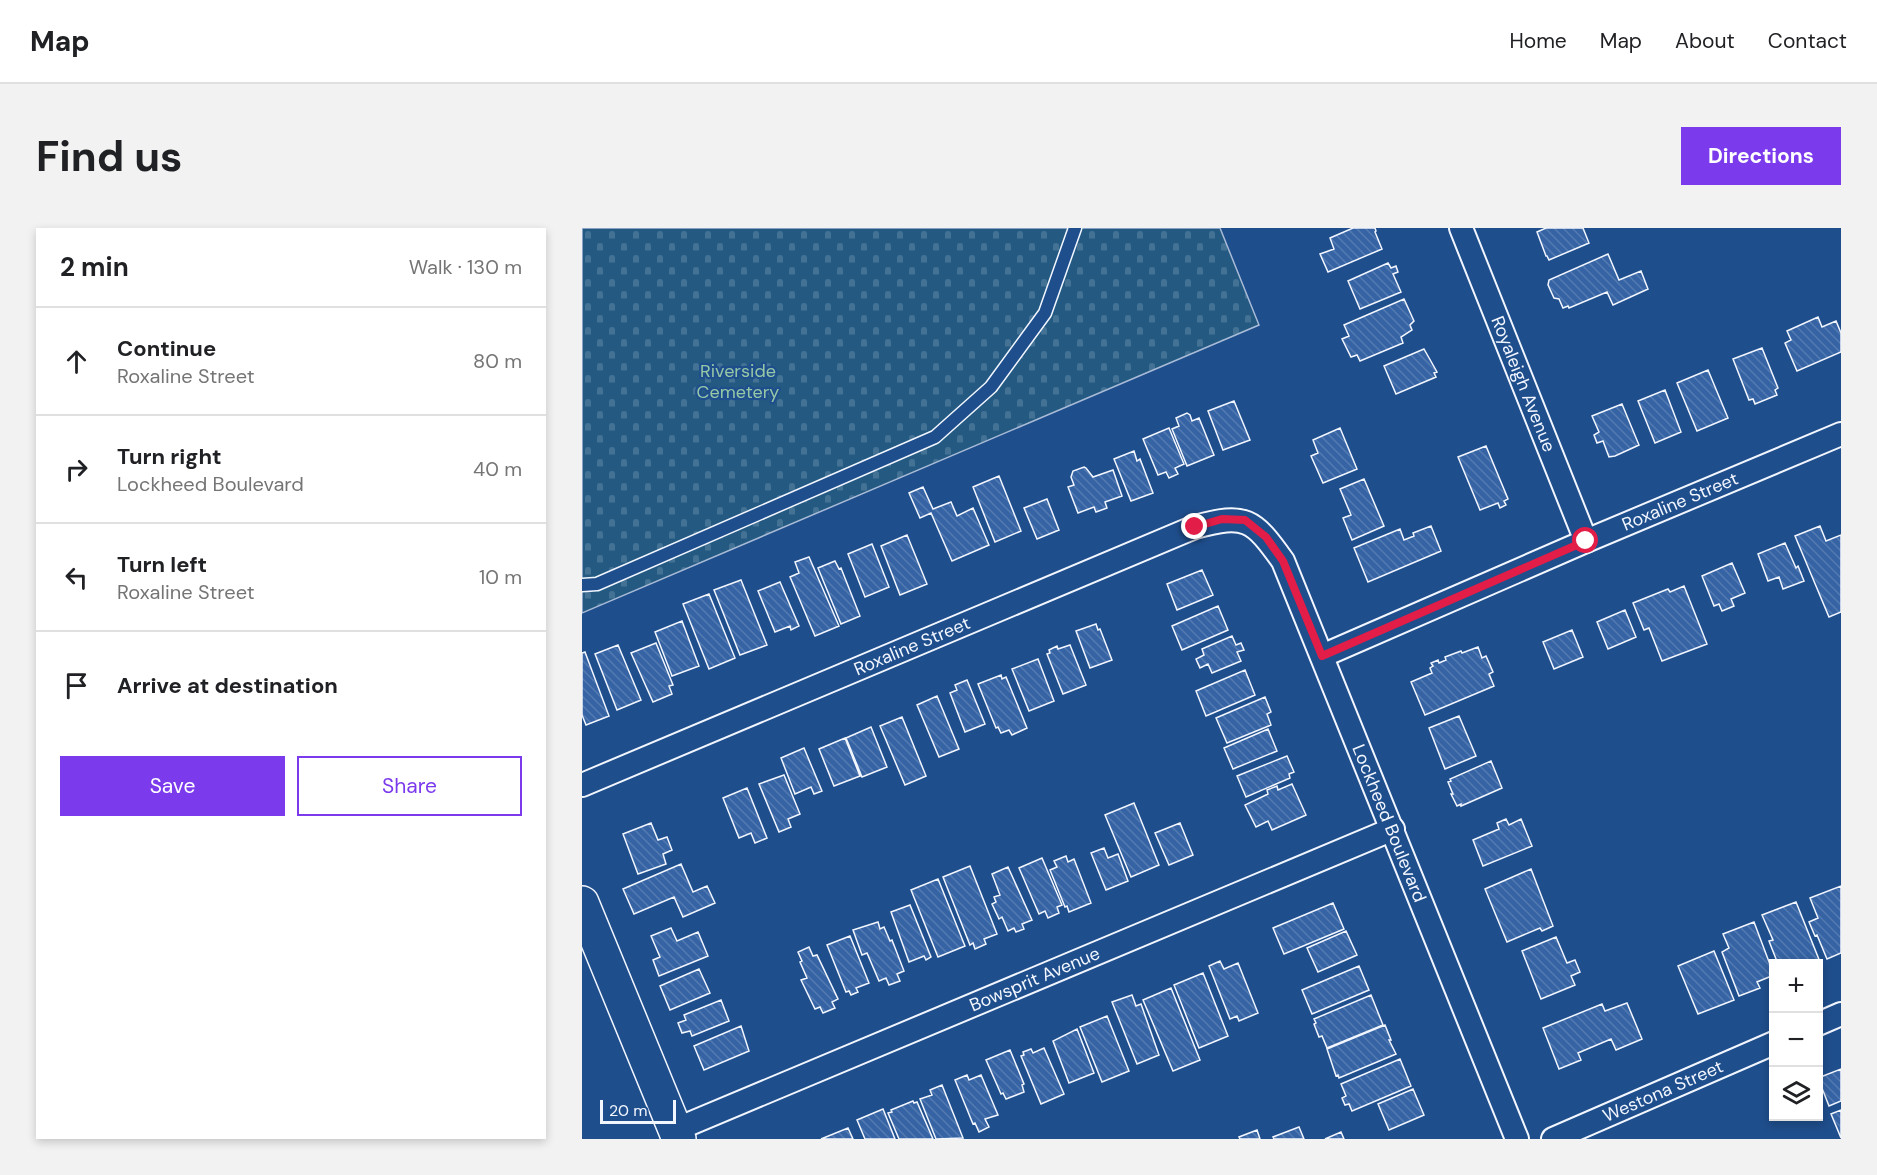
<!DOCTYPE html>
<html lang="en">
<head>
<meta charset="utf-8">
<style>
	:root { --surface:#fff; --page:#f2f2f2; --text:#202124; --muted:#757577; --line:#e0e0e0; --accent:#7c3aed }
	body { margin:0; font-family:"DM Sans",sans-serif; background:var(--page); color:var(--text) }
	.controls { position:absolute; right:18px; bottom:18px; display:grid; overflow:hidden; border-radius:0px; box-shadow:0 3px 9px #0003 }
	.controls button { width:54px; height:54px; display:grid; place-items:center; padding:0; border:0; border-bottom:2px solid var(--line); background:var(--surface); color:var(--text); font:30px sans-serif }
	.scale { position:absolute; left:18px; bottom:15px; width:76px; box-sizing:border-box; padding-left:6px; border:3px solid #f2f6ff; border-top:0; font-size:16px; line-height:21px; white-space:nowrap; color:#f2f6ff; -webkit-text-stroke:4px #1f4e8c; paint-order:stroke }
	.stop { position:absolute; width:18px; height:18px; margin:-14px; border:4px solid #e11d48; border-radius:50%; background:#fff }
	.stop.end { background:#e11d48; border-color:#fff; box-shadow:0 2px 6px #0008 }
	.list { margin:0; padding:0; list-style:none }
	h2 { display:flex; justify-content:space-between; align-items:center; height:78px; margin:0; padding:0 24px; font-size:26px }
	h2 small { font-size:20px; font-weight:400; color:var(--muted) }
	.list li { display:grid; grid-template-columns:39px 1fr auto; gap:18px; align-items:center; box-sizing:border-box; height:108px; padding:0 24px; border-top:2px solid var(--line) }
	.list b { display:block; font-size:22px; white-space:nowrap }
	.list p { margin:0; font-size:20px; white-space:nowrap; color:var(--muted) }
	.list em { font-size:20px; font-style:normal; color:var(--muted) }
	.actions { display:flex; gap:12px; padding:18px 24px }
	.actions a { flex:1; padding:14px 0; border:2px solid var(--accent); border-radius:0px; text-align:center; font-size:21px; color:var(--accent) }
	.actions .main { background:var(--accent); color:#fff }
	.icon { flex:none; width:33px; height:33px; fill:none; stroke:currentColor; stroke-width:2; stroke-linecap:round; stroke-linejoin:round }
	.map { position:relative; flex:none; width:1259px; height:911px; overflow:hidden; border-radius:0px }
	header { display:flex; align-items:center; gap:36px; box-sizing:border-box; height:84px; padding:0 30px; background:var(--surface); border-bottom:2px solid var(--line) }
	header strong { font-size:28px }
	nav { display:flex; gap:33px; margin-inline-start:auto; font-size:21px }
	.intro { display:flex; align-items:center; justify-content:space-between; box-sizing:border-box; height:144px; padding:0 36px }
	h1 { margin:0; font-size:42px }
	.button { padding:15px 27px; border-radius:0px; background:var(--accent); color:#fff; font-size:21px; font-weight:700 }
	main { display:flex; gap:36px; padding:0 36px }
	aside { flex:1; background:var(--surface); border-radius:0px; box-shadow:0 3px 9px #0003 }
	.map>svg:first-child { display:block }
</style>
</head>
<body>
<header>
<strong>Map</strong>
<nav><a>Home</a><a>Map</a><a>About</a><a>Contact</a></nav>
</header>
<div class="intro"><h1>Find us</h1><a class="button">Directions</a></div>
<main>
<aside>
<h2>2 min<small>Walk · 130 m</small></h2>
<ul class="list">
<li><svg class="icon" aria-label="ahead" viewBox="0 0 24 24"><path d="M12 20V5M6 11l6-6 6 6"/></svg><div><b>Continue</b><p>Roxaline Street</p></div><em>80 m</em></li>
<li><svg class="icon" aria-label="right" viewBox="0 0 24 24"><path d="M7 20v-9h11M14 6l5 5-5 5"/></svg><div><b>Turn right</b><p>Lockheed Boulevard</p></div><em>40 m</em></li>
<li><svg class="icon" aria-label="left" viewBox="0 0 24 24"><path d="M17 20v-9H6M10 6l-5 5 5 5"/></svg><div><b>Turn left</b><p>Roxaline Street</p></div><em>10 m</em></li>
<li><svg class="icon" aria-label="arrive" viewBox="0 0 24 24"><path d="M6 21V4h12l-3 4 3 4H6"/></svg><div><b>Arrive at destination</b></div></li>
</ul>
<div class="actions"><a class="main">Save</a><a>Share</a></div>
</aside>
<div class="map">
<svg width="1259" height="911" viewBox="0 0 1259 911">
	<defs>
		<pattern id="cemetery-stones" width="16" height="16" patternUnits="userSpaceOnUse" patternTransform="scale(1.5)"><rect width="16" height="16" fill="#245a82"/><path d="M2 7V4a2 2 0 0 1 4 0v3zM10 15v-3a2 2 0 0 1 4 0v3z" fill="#447295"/></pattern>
		<pattern id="building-back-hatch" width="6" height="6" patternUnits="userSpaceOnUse" patternTransform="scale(1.5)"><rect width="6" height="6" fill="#3563a3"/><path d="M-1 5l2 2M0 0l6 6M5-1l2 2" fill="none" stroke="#537ab1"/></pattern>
	</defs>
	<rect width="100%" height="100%" fill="#1f4e8c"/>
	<path fill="url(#cemetery-stones)" stroke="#a8bbd7" stroke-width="1.5" d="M0,0H638L677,97L0,385Z"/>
	<path fill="url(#building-back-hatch)" stroke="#f2f6ff" stroke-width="1.5" d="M771,0H793L794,3L793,4L800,21L746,44L738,26L752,21L748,10Z
		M964,0H1001L1007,15L967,32L965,28H964L955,4Z
		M1026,26L1037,52L1059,43L1066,61L1031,77L1025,64L987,80L986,78L981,80L977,71L972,70L966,57L967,52Z
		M806,35L809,40L814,38L816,44L811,46L819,64L778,81L766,53Z
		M822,71L832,93L828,97L830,102L819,109L821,115L778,133L775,127L769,129L760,111L767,108L762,97Z
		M1236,89L1240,99L1254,93L1259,105V124L1215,143L1203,115L1209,112L1205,103Z
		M1180,120L1196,160L1193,162L1195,167L1173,176L1171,171L1167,172L1151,131Z
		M842,121L855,144L852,145L854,149L814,166L802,138Z
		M1126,142L1146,190L1115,203L1095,155Z
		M1083,162L1099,204L1073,215L1056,173Z
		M652,173L668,212L641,222L626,183Z
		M1040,176L1057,217L1033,228L1027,229L1021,213L1015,215L1012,207L1017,204L1010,188Z
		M605,185L608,187L610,193L617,190L632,227L605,238L590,201L597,198L594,190Z
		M587,200L602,236L593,240L596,246L587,250L584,244L576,247L561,211Z
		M758,200L775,241L741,255L729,228L736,225L731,212Z
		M904,218L926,271L922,273L924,277L918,280L916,275L898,282L876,229Z
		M552,223L555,233L558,231L571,265L549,273L532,231Z
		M502,239L504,240L511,249L531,242L540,268L523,274L525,280L514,284L512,279L496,285L486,259L492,257L489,249L491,243Z
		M417,248L439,303L413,314L391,259Z
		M782,251L802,298L770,312L761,290L769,287L758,261Z
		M341,259L351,281L369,274L375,288L391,280L407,317L370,333L349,285L338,290L327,265Z
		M465,271L477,302L455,311L442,280Z
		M849,298L859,323L786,354L772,320L818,301L822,312L832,308L831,305Z
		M1238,298L1244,313L1259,307V384L1247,389L1213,308Z
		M325,307L345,356L318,367L299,318Z
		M1203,315L1214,340L1216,338L1222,353L1201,361L1197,349L1186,353L1176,326Z
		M290,316L307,359L283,369L266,326Z
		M227,329L257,398L233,408L208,349L217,345L213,334Z
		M253,333L257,341L259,340L278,388L259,396L236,340Z
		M1150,335L1163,365L1149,371L1152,378L1140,383L1137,376L1132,378L1120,348Z
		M620,342L631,367L595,382L585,356Z
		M159,352L185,417L158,427L132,362Z
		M198,354L217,398L209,402L208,398L193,404L176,363Z
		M1102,358L1125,416L1080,433L1067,400L1062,402L1051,375L1086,361L1088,364Z
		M127,366L153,430L127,441L101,376Z
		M636,378L646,402L600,422L590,398Z
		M1043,382L1054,409L1026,421L1015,394Z
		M100,393L117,438L90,448L73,404Z
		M514,396L516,402L518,401L530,432L508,440L494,403Z
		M990,402L1001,429L972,441L961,414Z
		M650,408L654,417L659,415L662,422L655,424L659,433L630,445L626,436L618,440L614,431L622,427L620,421Z
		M74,415L91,457L87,458L90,466L71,474L49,425Z
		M36,417L59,472L35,482L13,426Z
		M488,417L504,457L481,466L465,426L468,425L467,422L475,418L476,421Z
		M896,419L900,430L904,428L911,444L907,446L912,458L843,487L829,454L850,445L848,440L851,438L849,435L856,432L857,435L864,432L863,429L879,423L880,425Z
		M3,424L27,488L4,497L0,487V425Z
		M456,431L472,473L447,483L430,441Z
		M663,442L673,467L624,488L614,463Z
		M419,447L420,451L424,449L445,500L430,507L427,502L419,505L416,499L414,500L396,456Z
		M385,452L403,496L383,504L368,465L375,462L373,457Z
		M355,468L377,521L357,529L335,477Z
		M683,469L689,484L685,486L689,497L645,515L634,490Z
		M877,488L894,528L863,541L847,500Z
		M320,489L344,548L323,557L298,498Z
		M289,499L305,539L280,549L264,510Z
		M686,501L695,523L651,541L642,520Z
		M263,510L278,548L252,558L237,521Z
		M222,520L240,563L232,566L229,559L213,566L199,530Z
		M705,528L712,544L707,546L708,550L664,569L655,548Z
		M909,533L920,560L879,578V576L875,578L869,566H871L866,554L869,553L868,551Z
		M202,547L218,586L206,591L209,599L197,604L177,556Z
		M710,556L724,587L690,602L686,593L674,599L663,577L686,566L685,562L695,558L696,562Z
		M165,560L185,610L173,615L169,605L157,610L141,570Z
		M552,575L577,637L549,649L523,587Z
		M924,591L927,597L939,591L950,618L901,638L891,612L917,601L915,595Z
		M69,595L76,612L85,609L90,622L81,626L84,636L56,646L41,606Z
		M598,595L611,627L587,637L573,605Z
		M522,620L526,630L536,626L546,653L524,662L509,625Z
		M484,628L486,634L492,631L509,675L487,684L485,678L483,679L468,642L475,639L472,633Z
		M460,630L480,677L475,679L477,685L466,690L463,683L457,686L437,640Z
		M99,636L111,664L125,658L133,675L101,689L92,669L52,686L41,661Z
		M388,638L415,706L402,711L404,716L393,721L391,715L388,717L361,649Z
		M426,639L450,692L440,696L442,701L434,704L432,700L426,703L420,689L417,691L410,676L414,674L412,669L418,667L410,646Z
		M949,641L971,698L960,703L958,700L925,714L903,661Z
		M356,651L383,718L356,729L329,662Z
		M1259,658V725L1245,731L1235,707L1233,708L1227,694L1236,690L1228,670Z
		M1214,674L1238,734L1234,736H1196L1187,713L1191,712L1180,687Z
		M751,675L762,701L702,726L691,700Z
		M328,677L349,729L344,732L342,728L327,734L309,684Z
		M296,694L298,701L302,699L308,713L310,712L322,743L315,746L318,753L307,757L304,750L297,753L285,725L280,727L271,702Z
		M1172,694L1192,747L1175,754L1178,760L1157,768L1140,724L1147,720L1141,706Z
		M89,700L95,713L116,704L126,728L77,748L71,732L78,729L69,708Z
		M764,703L775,727L736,744L725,720Z
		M268,708L287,755L274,760L276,764L269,767L267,763L264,764L245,717Z
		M974,709L985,735L993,732L998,744L989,748L993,757L959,771L940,723Z
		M227,719L231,728L235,727L256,771L250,774L253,780L241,785L238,779L233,781L219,752L225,750L218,734L220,733L216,724Z
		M1132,723L1152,772L1116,786L1096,738Z
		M638,733L642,741L656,735L676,785L657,793L655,788L648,791L627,738Z
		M777,738L787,762L730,786L720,762Z
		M117,741L128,765L88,782L78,758Z
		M621,745L646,808L617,820L592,757Z
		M589,760L618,832L591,843L561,772Z
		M550,767L554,778L559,776L577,827L555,836L530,774Z
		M789,767L801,797L745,820L740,808L737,809L732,796L734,795L732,791Z
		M139,772L147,793L110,808L108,803L100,805L96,795L104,792L102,787Z
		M1045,775L1060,811L1034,822L1029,811L996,825L999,832L977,841L961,800L1020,776L1023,783Z
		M525,788L547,843L520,854L498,799Z
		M803,797L809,812H807L814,826L757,850L756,847L754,848L745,821Z
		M159,798L167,823L122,842L112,818Z
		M495,801L512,845L487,855L471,813Z
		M462,820L482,866L459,876L439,828L442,827L441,824L449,821L451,825Z
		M428,822L442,856L440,857L442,864L424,871L421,865L419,866L404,832Z
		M818,831L829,858L770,883L767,876L763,877L760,870L764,868L759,856Z
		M1259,841V873L1247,878L1236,850Z
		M385,847L387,852L399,847L416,887L403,891L407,899L397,904L393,895L391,896L373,852Z
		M360,857L381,910L354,911L338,871L350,867L348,862Z
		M831,861L842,887L807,902L796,876Z
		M331,873L332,875L335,874L351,911H317L306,885L310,884L309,882Z
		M301,881L313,911H283L275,892Z
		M1259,882V910L1249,886Z
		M717,899L722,911H692L691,909Z
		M266,900L271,911H239Z
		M675,902L678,911H658L657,909Z
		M759,904L762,911H743Z"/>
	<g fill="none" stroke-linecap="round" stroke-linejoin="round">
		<defs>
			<path id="lane" d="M0,357L15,356L353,209L409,159L463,85L493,0"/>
			<g id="street">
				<path id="s1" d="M879,0L1004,313"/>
				<path id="s2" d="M740,428L1004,313L1259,206"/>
				<path id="s3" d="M0,557L613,299C664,285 671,291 701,333L935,911"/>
				<path d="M1236,796L1259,786"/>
				<path id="s4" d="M93,902L811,601"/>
				<path id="s5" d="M971,911L1192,815"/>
			</g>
			<path id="secondary" d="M0,675L97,911"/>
		</defs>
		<use href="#lane" stroke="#f2f6ff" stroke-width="15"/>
		<use href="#street" stroke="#f2f6ff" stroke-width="26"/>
		<use href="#secondary" stroke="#f2f6ff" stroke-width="36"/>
		<use href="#lane" stroke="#1f4e8c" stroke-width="12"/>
		<use href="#street" stroke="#1f4e8c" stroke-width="22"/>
		<use href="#secondary" stroke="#1f4e8c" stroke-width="33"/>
	</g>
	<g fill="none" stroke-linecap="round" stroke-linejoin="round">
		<path stroke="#e11d48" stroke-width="8" d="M613,299L640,291L663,292L684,309L701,333L740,428L1004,313"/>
	</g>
	<g text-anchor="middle" stroke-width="4.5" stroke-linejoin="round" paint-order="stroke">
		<g font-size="18" fill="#97c8a6" stroke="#1f4e8c">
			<text x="156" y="149">Riverside<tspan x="156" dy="21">Cemetery</tspan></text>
		</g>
		<g font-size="18" fill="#f2f6ff" stroke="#1f4e8c">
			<text dy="6" stroke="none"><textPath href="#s1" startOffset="168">Royaleigh Avenue</textPath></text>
			<text dy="6" stroke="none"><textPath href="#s2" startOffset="390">Roxaline Street</textPath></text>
			<text dy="6" stroke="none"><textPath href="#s3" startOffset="358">Roxaline Street</textPath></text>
			<text dy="6" stroke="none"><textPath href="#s3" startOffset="1054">Lockheed Boulevard</textPath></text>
			<text dy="6" stroke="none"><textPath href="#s4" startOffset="390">Bowsprit Avenue</textPath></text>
			<text dy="6" stroke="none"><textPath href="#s5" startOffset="120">Westona Street</textPath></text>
		</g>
	</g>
</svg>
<div class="controls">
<button>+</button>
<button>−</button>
<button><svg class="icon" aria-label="layers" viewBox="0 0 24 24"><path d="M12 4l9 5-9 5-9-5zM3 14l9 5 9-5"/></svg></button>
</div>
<div class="scale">20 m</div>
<div class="stop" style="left:1004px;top:313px"></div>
<div class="stop end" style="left:613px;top:299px"></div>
</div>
</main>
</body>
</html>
